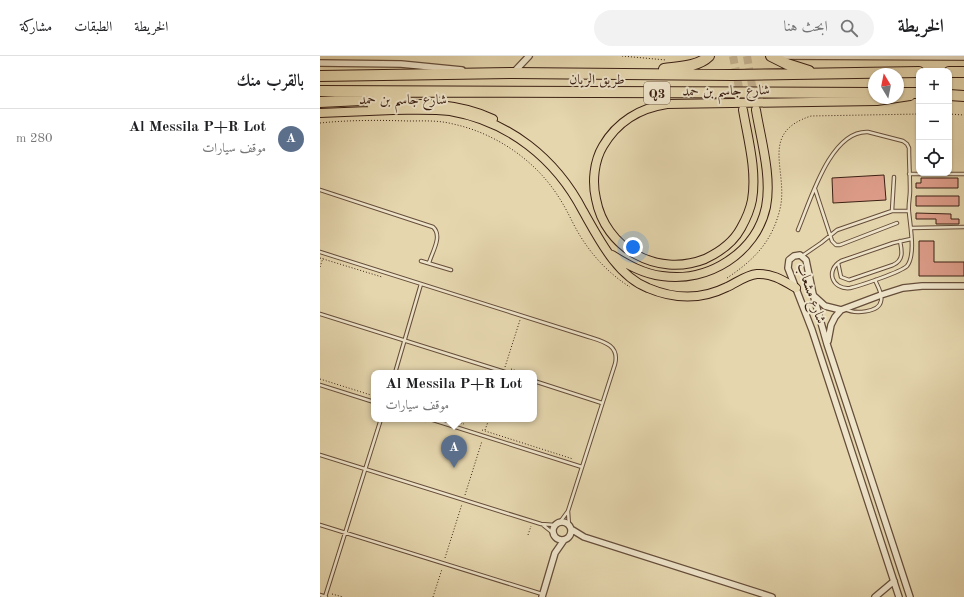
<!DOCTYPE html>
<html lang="ar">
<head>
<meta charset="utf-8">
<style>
	:root { --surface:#fff; --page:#f2f2f2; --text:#202124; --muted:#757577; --line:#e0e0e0; --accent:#111827 }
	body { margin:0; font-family:"Old Standard TT",Amiri,serif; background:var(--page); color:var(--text); direction:rtl }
	.controls { position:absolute; right:12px; top:12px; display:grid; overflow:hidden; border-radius:8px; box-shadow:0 1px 3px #0004 }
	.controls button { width:36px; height:36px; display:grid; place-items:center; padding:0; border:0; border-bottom:1px solid var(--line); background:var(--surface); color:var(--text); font:20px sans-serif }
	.compass { position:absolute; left:548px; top:12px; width:36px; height:36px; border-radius:50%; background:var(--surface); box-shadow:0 1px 3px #0004; rotate:350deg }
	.you { position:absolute; left:313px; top:191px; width:14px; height:14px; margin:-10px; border:3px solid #fff; border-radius:50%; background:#1a73e8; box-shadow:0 0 0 6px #1a73e833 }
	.badge { display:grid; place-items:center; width:26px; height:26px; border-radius:50%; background:var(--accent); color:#fff; font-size:13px; font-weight:700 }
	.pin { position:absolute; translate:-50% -33px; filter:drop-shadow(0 1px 2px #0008) }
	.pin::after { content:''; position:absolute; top:21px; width:14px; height:12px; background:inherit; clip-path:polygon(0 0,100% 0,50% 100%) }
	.popup { position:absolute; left:51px; top:314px; width:166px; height:52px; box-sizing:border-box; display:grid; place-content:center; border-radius:8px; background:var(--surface); filter:drop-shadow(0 1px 3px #0005); font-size:13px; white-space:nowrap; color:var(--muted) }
	.popup b { font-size:15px; color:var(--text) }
	.popup::after { content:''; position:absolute; left:50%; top:100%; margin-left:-8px; border:8px solid transparent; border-top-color:var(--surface) }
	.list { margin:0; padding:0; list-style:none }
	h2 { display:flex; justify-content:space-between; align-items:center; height:52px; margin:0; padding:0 16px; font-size:17px }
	h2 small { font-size:13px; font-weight:400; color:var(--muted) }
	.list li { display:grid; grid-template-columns:26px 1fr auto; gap:12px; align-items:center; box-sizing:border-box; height:60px; padding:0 16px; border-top:1px solid var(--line) }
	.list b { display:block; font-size:15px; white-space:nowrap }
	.list p { margin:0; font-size:13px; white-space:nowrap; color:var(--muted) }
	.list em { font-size:13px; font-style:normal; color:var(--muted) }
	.icon { flex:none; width:22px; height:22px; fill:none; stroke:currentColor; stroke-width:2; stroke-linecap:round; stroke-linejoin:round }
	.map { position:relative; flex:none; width:644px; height:541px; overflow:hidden; direction:ltr }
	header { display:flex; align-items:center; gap:24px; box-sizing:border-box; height:56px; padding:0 20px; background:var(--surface); border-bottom:1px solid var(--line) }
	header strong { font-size:19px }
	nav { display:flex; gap:22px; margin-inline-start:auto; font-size:14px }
	.search { width:280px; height:36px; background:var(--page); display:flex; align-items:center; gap:10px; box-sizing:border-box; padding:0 14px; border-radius:22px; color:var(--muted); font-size:15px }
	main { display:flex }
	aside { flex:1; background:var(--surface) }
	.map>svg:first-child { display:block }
</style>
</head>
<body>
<header>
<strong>الخريطة</strong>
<div class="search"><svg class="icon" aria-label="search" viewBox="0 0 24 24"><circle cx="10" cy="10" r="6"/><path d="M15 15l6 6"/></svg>ابحث هنا</div>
<nav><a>الخريطة</a><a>الطبقات</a><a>مشاركة</a></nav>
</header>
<main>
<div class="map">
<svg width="644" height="541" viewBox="0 0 644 541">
	<rect width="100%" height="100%" fill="#e5d6ae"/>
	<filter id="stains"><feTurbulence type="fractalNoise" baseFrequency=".005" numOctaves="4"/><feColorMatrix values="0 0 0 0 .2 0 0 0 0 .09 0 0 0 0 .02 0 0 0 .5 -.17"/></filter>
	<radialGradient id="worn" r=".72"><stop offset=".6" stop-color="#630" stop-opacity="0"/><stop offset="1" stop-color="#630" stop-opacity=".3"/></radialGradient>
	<path fill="#de9d8a" stroke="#3a1f13" d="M564,119L566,144L513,147L512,122Z
		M601,122H638V132H596V127H601Z
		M596,140H639V150H596Z
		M596,157L631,158V163H639V168H616V163H596Z
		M599,185H614V206H644V220H599Z"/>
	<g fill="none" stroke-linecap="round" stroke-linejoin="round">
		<path stroke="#c3b18f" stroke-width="8" stroke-dasharray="8 4" stroke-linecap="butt" d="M413,0L421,42
			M427,0L436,53"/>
		<defs>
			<path id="lane" d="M589,118H644
				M495,133L512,185L516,189H520L577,167
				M0,134L113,171C123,180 112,196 109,207
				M572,155L574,121
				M591,172L644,171
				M478,174C490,146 510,74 548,76L583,85L587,88L589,92C589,106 590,120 590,135C590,142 588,149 589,156C590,169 596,199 587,210C581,216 539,230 530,232C512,234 505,214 521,205L573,187L591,183
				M0,196L266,280C281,285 300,288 295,308L248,455L240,466
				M482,200L501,187L517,174L572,155H589
				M101,205L131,214
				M518,207L521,221L529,224L573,209C584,204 582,195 580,185
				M525,253C534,258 559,257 561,245C563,238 557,229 555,224
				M0,258L188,317
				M75,317L101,228
				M214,325L282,347
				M0,329L54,346
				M110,363L262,411
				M0,399L221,468L235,469
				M248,455L249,470
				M0,469L222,538
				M223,469L233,477
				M0,539L6,541
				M5,541L61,363"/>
			<path id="street" d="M456,0L644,1
				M0,7L81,8L142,14
				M193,17L209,0
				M494,240L505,250L521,254
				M508,285L511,269L515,261L521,254L561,239L583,232L602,230H644
				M233 475a9 9 0 1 1 18 0a9 9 0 1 1-18 0Z
				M251,473L264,481L452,541
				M222,541L235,497L244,484
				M555,541L574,525
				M579,541L492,274L468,212L469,204L474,200L480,199L486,204L493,238L507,288L590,541"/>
			<path id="primary" d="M51,48C92,48 134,44 173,63
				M423,54C428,83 437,115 432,144C430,155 426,163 421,172C413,187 400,196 385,203C337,222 285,192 276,143C272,126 274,105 283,90C297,66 320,52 347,48L557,45L590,40
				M0,57C24,56 48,55 73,54C92,54 111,53 130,55C189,65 236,103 263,155C279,183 297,220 328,232C354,243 381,244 407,231C416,227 426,219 437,218C452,217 464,225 476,232
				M292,199C308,209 324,218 342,220C388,227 436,197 446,151C452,121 441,84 436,54"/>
			<path id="highway" d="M451,0L467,8L489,15
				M344,13C358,11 378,11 389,0
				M629,16H644
				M0,20L193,17L413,19L599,16
				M0,35L554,37
				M578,37H599
				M629,39L644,40
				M0,46L83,42"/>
		</defs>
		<use href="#lane" stroke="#654d3a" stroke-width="4.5"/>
		<use href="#street" stroke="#654d3a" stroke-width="8"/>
		<use href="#primary" stroke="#3a1f13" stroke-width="10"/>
		<use href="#highway" stroke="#3a1f13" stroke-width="12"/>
		<path stroke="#3a1f13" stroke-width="1" stroke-dasharray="1 2" stroke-linecap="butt" d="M302,0L346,4
			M629,58L644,59
			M0,67C29,64 59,64 88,65C103,65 118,64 133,68C175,77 215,104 238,140C244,149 249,159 254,169C267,194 286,216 310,231
			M0,202L62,221
			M0,211L3,202
			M407,222C434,204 452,186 460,153C469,115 438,77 491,60L599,58
			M185,311L200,264
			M191,313L203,317
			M0,323L54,340
			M96,363L107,366
			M132,364L144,368
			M162,374L253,403
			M165,374L169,363
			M145,439L162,385
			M208,479L211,470
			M125,502L142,448
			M12,538L23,541
			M113,541L122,513"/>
		<use href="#lane" stroke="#eee4ca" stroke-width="2.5"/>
		<use href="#street" stroke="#eee4ca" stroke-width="5.5"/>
		<use href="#primary" stroke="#e5d6ae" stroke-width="8"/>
		<use href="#highway" stroke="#e5d6ae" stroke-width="10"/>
	</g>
	<g text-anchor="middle" stroke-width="4" stroke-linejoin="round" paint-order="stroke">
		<rect fill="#eee4ca" stroke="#705a4a" stroke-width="1" x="324" y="26" width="26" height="22" rx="3"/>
		<g font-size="13" font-weight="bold" fill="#3a1f13">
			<text x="337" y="42">Q3</text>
		</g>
		<g font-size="14" fill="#3a1f13" stroke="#eee4ca">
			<text x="277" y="28">طريق الريان</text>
			<text transform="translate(406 34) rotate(-1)" y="5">شارع جاسم بن حمد</text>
			<text x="83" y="48">شارع جاسم بن حمد</text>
			<text transform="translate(492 237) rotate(71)" y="5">شارع مشعاب</text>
		</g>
	</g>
	<rect width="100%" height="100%" filter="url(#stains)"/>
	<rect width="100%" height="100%" fill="url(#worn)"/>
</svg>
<div class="controls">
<button>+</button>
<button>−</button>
<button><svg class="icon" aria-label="locate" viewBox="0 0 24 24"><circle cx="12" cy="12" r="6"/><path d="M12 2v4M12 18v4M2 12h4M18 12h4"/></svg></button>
</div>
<svg class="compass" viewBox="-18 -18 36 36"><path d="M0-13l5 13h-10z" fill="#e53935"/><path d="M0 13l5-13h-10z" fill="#757577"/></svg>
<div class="you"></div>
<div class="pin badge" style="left:134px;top:412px;background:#5c6f8a">A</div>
<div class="popup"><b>Al Messila P+R Lot</b>موقف سيارات</div>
</div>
<aside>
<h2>بالقرب منك<small></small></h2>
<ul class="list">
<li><span class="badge" style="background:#5c6f8a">A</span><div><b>Al Messila P+R Lot</b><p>موقف سيارات</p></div><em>280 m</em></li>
</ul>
</aside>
</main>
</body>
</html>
